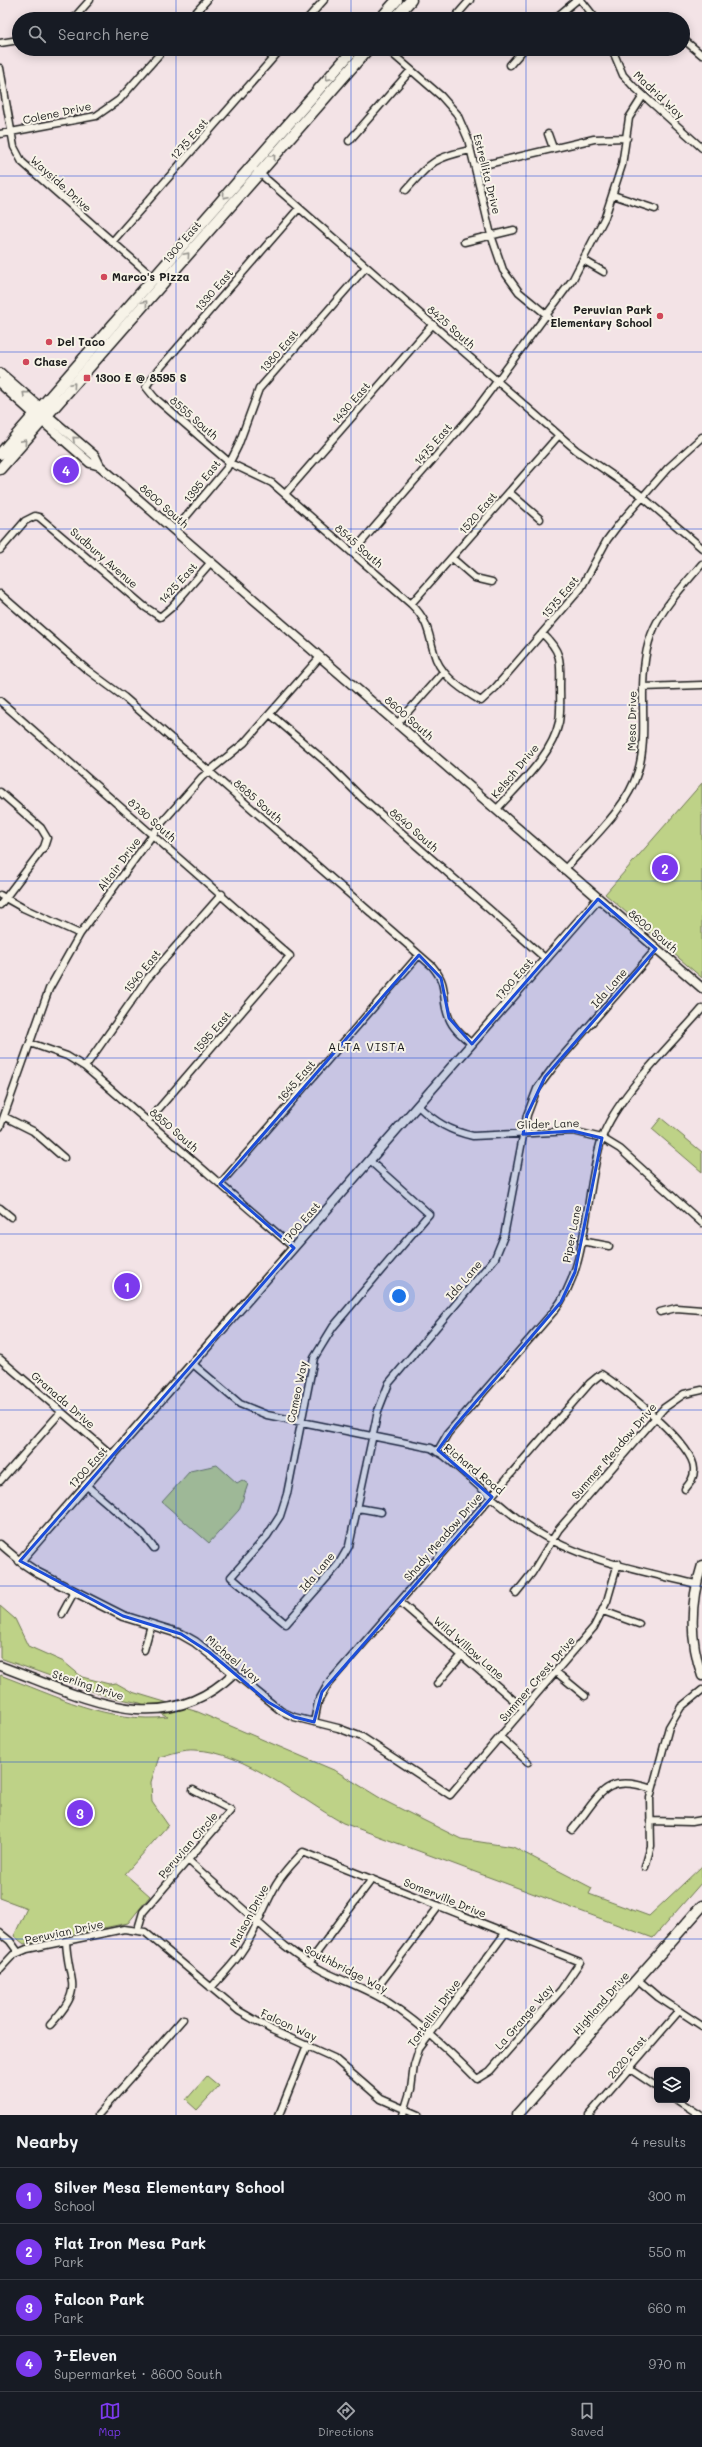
<!DOCTYPE html>
<html lang="en">
<head>
<meta charset="utf-8">
<style>
	:root { --surface:#171b24; --page:#242831; --text:#f1f3f6; --muted:#9ea1a6; --line:#363941; --accent:#7c3aed }
	body { margin:0; font-family:Mali,sans-serif; background:var(--page); color:var(--text) }
	.controls { position:absolute; right:12px; bottom:12px; display:grid; overflow:hidden; border-radius:6px; box-shadow:0 2px 10px #0003 }
	.controls button { width:36px; height:36px; display:grid; place-items:center; padding:0; border:0; border-bottom:1px solid var(--line); background:var(--surface); color:var(--text); font:20px sans-serif }
	.you { position:absolute; left:399px; top:1296px; width:14px; height:14px; margin:-10px; border:3px solid #fff; border-radius:50%; background:#1a73e8; box-shadow:0 0 0 6px #1a73e833 }
	.badge { display:grid; place-items:center; width:26px; height:26px; border-radius:50%; background:var(--accent); color:#fff; font-size:13px; font-weight:700 }
	.pin { position:absolute; translate:-50% -50%; border:2px solid #fff; box-shadow:0 1px 4px #0006 }
	.list { margin:0; padding:0; list-style:none }
	h2 { display:flex; justify-content:space-between; align-items:center; height:52px; margin:0; padding:0 16px; font-size:17px }
	h2 small { font-size:13px; font-weight:400; color:var(--muted) }
	.list li { display:grid; grid-template-columns:26px 1fr auto; gap:12px; align-items:center; box-sizing:border-box; height:56px; padding:0 16px; border-top:1px solid var(--line) }
	.list b { display:block; font-size:15px; white-space:nowrap }
	.list p { margin:0; font-size:13px; white-space:nowrap; color:var(--muted) }
	.list em { font-size:13px; font-style:normal; color:var(--muted) }
	.icon { flex:none; width:22px; height:22px; fill:none; stroke:currentColor; stroke-width:2; stroke-linecap:round; stroke-linejoin:round }
	.map { position:relative; flex:none; width:702px; height:2115px; overflow:hidden }
	.search { position:absolute; background:var(--surface); box-shadow:0 2px 10px #0003; left:12px; right:12px; top:12px; height:44px; display:flex; align-items:center; gap:10px; box-sizing:border-box; padding:0 14px; border-radius:22px; color:var(--muted); font-size:15px }
	.sheet { height:276px; background:var(--surface) }
	nav { display:flex; justify-content:space-around; align-items:center; box-sizing:border-box; height:56px; border-top:1px solid var(--line); background:var(--surface); font-size:11px; color:var(--muted) }
	nav a { display:grid; justify-items:center; gap:2px }
	nav .on { color:var(--accent) }
	.map>svg:first-child { display:block }
</style>
</head>
<body>
<div class="map">
<svg width="702" height="2115" viewBox="0 0 702 2115">
	<rect width="100%" height="100%" fill="#f3e3e6"/>
	<filter id="ink" filterUnits="userSpaceOnUse"><feTurbulence type="fractalNoise" baseFrequency=".025" numOctaves="2"/><feDisplacementMap in="SourceGraphic" scale="8" xChannelSelector="R" yChannelSelector="G"/><feConvolveMatrix kernelMatrix="1 2 1 2 8 2 1 2 1" color-interpolation-filters="sRGB"/></filter>
	<g filter="url(#ink)">
		<path fill="#bed287" stroke="#6d7752" d="M702,783V978L605,894Z
			M661,1118L702,1152V1172L652,1129Z
			M217,1465L237,1483L242,1480L248,1484L239,1510L209,1543L162,1502L190,1471Z
			M0,1606L15,1619L28,1646L64,1662L82,1677L109,1684L116,1683L132,1692L198,1712L336,1771L385,1801L461,1839L513,1847L592,1888L589,1894L649,1916L702,1866V1882L653,1938L343,1823C301,1800 244,1751 195,1750C184,1749 170,1754 159,1757L151,1782L152,1802L168,1825L125,1874L150,1896L128,1923L24,1944L14,1936L27,1908L0,1898V1675C54,1695 109,1724 168,1717L140,1703L106,1696L0,1658Z
			M207,2076L219,2086L197,2110L186,2100Z"/>
		<g fill="none" stroke-linecap="round" stroke-linejoin="round">
			<defs>
				<path id="minor" d="M581,0L596,19
					M456,16L470,0
					M73,19L90,0
					M190,19L207,0
					M307,19L324,0
					M554,19L577,0
					M683,39L702,55
					M0,43L19,40
					M387,49L441,96L457,114L468,139L491,235L503,270L519,292L548,316
					M612,49L623,75L633,86L702,148
					M510,65L524,49
					M0,68L14,147L22,162L156,280
					M0,134L96,116L119,100L164,49
					M548,134L553,148
					M349,141L411,70
					M475,167L594,139L627,138
					M257,171L576,450L638,493L702,548
					M406,190C431,162 433,158 470,150
					M613,195L655,209
					M299,208L153,376L146,387L155,398L230,463L272,483L411,604C431,623 428,637 436,659C444,678 464,691 481,701L495,688L581,588L607,540L619,524L668,468L702,437
					M112,242L281,49
					M464,242L514,230
					M585,261L604,272
					M509,492L540,519
					M285,494L433,324
					M174,531L227,468L238,446L259,389L366,267
					M0,550L25,521L35,516L39,517L145,607L160,617L172,607L211,562
					M352,553L475,411L573,279L605,217L622,165L629,118L643,96
					M452,558L475,578L492,582
					M0,594L86,669L124,697L432,966C450,987 440,997 449,1018C453,1029 464,1037 472,1044
					M411,604L559,435
					M643,687L702,685
					M0,701L290,956L148,1121
					M270,714L326,762L361,797L546,959
					M397,724L443,672
					M0,792L41,828L47,838L44,847L0,905
					M496,810C518,785 552,756 559,722C561,710 560,697 560,685C561,660 561,651 542,633
					M564,870C590,840 627,809 638,771C645,748 643,724 643,701C642,630 657,616 702,564
					M0,895L23,908L80,934
					M30,1043L67,1056L85,1067L294,1248
					M85,1067L147,979L222,894
					M418,1106C435,1122 450,1131 473,1136L573,1131L602,1138L620,1149L702,1223
					M5,1117L33,1131L64,1158
					M0,1127L49,989L80,934L159,826L202,777L244,743L320,657
					M370,1161L429,1214L333,1327L314,1358L287,1494L280,1516L267,1536L231,1577L286,1624L338,1565L349,1546L378,1411L389,1383L495,1258L504,1236L527,1115L537,1089L554,1066L656,949
					M220,1184L419,955
					M0,1208L11,1217
					M581,1241L609,1246
					M660,1312L676,1308L702,1310
					M0,1359L113,1456
					M193,1364L240,1404L267,1415L431,1448L443,1455C473,1479 500,1508 532,1529C580,1560 641,1571 696,1584
					M437,1452L448,1433L554,1311C590,1266 584,1192 602,1138C616,1097 673,1043 702,1009
					M0,1481L61,1412
					M87,1486L143,1534L154,1548
					M358,1508L381,1512
					M0,1544L20,1561
					M516,1593L532,1573L559,1529L664,1408L684,1394L702,1390
					M400,1602L524,1709
					M603,1611L639,1624
					M62,1614L74,1592
					M144,1650L151,1625
					M556,1672L585,1696
					M234,1673L281,1711L294,1717L338,1728L362,1737L450,1795L594,1627L607,1601L618,1563
					M437,1684L462,1655
					M314,1722L318,1702L328,1684L590,1383L601,1374C622,1387 696,1446 694,1470C694,1478 690,1483 685,1489
					M500,1737L528,1762
					M650,1821L691,1822L702,1820
					M572,1830C600,1796 604,1772 652,1789
					M188,1860L252,1917C274,1937 296,1957 323,1971C345,1982 368,1989 389,2003C421,2024 450,2051 477,2079L490,2071L561,1990L580,1962L303,1852C293,1863 283,1873 276,1885C264,1906 257,1928 244,1948C235,1963 222,1975 211,1988
					M645,1867L651,1846L650,1798L669,1727L681,1707L702,1690
					M138,1929L143,1912L231,1810L193,1790
					M0,1933L10,1941L18,1952
					M309,1963L372,1879
					M0,1969L13,1955L27,1949L124,1929L145,1932L239,2011L272,2030L334,2058L381,2099L418,2115
					M637,1979L658,1997L702,2026
					M373,1993L439,1906
					M50,2025C86,1986 68,1986 66,1941
					M630,2069L657,2087
					M677,2100L700,2115
					M98,2115L183,2019
					M279,2115L307,2045
					M403,2115L411,2089L414,2065L419,2049L506,1932
					M589,2115L679,2011"/>
				<path id="tertiary" d="M47,415L95,456L100,466
					M42,421L90,463L100,466L702,988
					M702,1565C690,1602 689,1639 702,1676
					M0,1666C78,1694 161,1744 234,1673L195,1642L181,1634L123,1616L38,1573L20,1561L598,899"/>
				<path id="secondary" d="M0,373L45,412
					M0,383L39,418"/>
				<path id="primary" d="M380,19L397,0
					M394,19L411,0
					M0,454L354,49
					M0,469L368,49
					M517,2115L702,1906"/>
			</defs>
			<use href="#minor" stroke="#1c1c1c" stroke-width="9"/>
			<use href="#tertiary" stroke="#1c1c1c" stroke-width="11"/>
			<use href="#secondary" stroke="#1c1c1c" stroke-width="12"/>
			<use href="#primary" stroke="#1c1c1c" stroke-width="13"/>
			<use href="#minor" stroke="#f7f3e8" stroke-width="6"/>
			<use href="#tertiary" stroke="#f7f3e8" stroke-width="8"/>
			<use href="#secondary" stroke="#f7f3e8" stroke-width="9"/>
			<use href="#primary" stroke="#f7f3e8" stroke-width="10"/>
		</g>
		<defs><path id="oneway-chevron" d="M-2-3.5L2.5 0L-2 3.5" fill="none" stroke-width="1.6" stroke-linecap="round" stroke-linejoin="round"/></defs>
		<g stroke="#94928c">
			<use href="#oneway-chevron" transform="translate(328 78) rotate(131)"/>
			<use href="#oneway-chevron" transform="translate(273 157) rotate(-49)"/>
			<use href="#oneway-chevron" transform="translate(225 196) rotate(131)"/>
			<use href="#oneway-chevron" transform="translate(187 255) rotate(-49)"/>
			<use href="#oneway-chevron" transform="translate(145 303) rotate(-49)"/>
			<use href="#oneway-chevron" transform="translate(73 385) rotate(-49)"/>
			<use href="#oneway-chevron" transform="translate(25 394) rotate(-138)"/>
			<use href="#oneway-chevron" transform="translate(75 439) rotate(-138)"/>
			<use href="#oneway-chevron" transform="translate(24 442) rotate(-49)"/>
		</g>
	</g>
	<path fill="#1d4ed8" fill-opacity="0.2" stroke="#1d4ed8" stroke-width="3" stroke-linejoin="round" d="M598,899L656,949L545,1077L527,1115L523,1134L573,1131L602,1138L575,1272L561,1302L456,1425L438,1450L492,1497L322,1692L314,1722L294,1717L268,1702L209,1652L181,1634L123,1616L20,1561L294,1248L220,1184L419,955L441,978L449,1018L472,1044Z"/>
	<path fill="none" stroke="#1d4ed8" stroke-width="1" stroke-opacity="0.55" d="M176,0V19M351,0V19M526,0V19M176,49V2115M351,49V2115M526,49V2115M0,176H702M0,352H702M0,529H702M0,705H702M0,881H702M0,1058H702M0,1234H702M0,1410H702M0,1586H702M0,1762H702M0,1939H702"/>
	<g fill="#d1495b" stroke="#f7f3e8" stroke-width="1.5">
		<circle cx="104" cy="277" r="4"/>
		<circle cx="660" cy="316" r="4"/>
		<circle cx="49" cy="342" r="4"/>
		<circle cx="26" cy="362" r="4"/>
		<rect x="83" y="374" width="8" height="8" rx="2"/>
	</g>
	<g text-anchor="middle" stroke-width="4" stroke-linejoin="round" paint-order="stroke">
		<g font-size="11" fill="#1c1c1c" stroke="#f7f3e8">
			<text transform="translate(659 95) rotate(43)" y="4">Madrid Way</text>
			<text transform="translate(57 113) rotate(-12)" y="4">Colene Drive</text>
			<text transform="translate(189 139) rotate(-49)" y="4">1275 East</text>
			<text transform="translate(487 174) rotate(76)" y="4">Estrellita Drive</text>
			<text transform="translate(61 184) rotate(42)" y="4">Wayside Drive</text>
			<text transform="translate(182 242) rotate(-49)" y="4">1300 East</text>
			<text transform="translate(214 290) rotate(-49)" y="4">1330 East</text>
			<text transform="translate(451 327) rotate(41)" y="4">8425 South</text>
			<text transform="translate(279 351) rotate(-49)" y="4">1380 East</text>
			<text transform="translate(351 403) rotate(-49)" y="4">1430 East</text>
			<text transform="translate(194 418) rotate(41)" y="4">8555 South</text>
			<text transform="translate(433 444) rotate(-49)" y="4">1475 East</text>
			<text transform="translate(202 481) rotate(-51)" y="4">1395 East</text>
			<text transform="translate(164 506) rotate(41)" y="4">8600 South</text>
			<text transform="translate(478 513) rotate(-49)" y="4">1520 East</text>
			<text transform="translate(359 546) rotate(41)" y="4">8545 South</text>
			<text transform="translate(104 558) rotate(41)" y="4">Sudbury Avenue</text>
			<text transform="translate(178 583) rotate(-48)" y="4">1425 East</text>
			<text transform="translate(560 597) rotate(-50)" y="4">1575 East</text>
			<text transform="translate(409 718) rotate(41)" y="4">8600 South</text>
			<text transform="translate(632 721) rotate(-89)" y="4">Mesa Drive</text>
			<text transform="translate(515 771) rotate(-50)" y="4">Kelsch Drive</text>
			<text transform="translate(258 801) rotate(41)" y="4">8685 South</text>
			<text transform="translate(152 820) rotate(41)" y="4">8730 South</text>
			<text transform="translate(414 830) rotate(41)" y="4">8640 South</text>
			<text transform="translate(119 864) rotate(-53)" y="4">Altair Drive</text>
			<text transform="translate(653 931) rotate(40)" y="4">8600 South</text>
			<text transform="translate(142 971) rotate(-51)" y="4">1540 East</text>
			<text transform="translate(514 979) rotate(-49)" y="4">1700 East</text>
			<text transform="translate(609 988) rotate(-49)" y="4">Ida Lane</text>
			<text transform="translate(212 1032) rotate(-49)" y="4">1595 East</text>
			<text transform="translate(296 1081) rotate(-49)" y="4">1645 East</text>
			<text transform="translate(548 1124) rotate(-2)" y="4">Glider Lane</text>
			<text transform="translate(174 1130) rotate(41)" y="4">8850 South</text>
			<text transform="translate(301 1223) rotate(-49)" y="4">1700 East</text>
			<text transform="translate(572 1234) rotate(-79)" y="4">Piper Lane</text>
			<text transform="translate(464 1280) rotate(-49)" y="4">Ida Lane</text>
			<text transform="translate(297 1392) rotate(-78)" y="4">Cameo Way</text>
			<text transform="translate(63 1400) rotate(41)" y="4">Granada Drive</text>
			<text transform="translate(614 1451) rotate(-49)" y="4">Summer Meadow Drive</text>
			<text transform="translate(88 1467) rotate(-48)" y="4">1700 East</text>
			<text transform="translate(474 1469) rotate(39)" y="4">Richard Road</text>
			<text transform="translate(443 1537) rotate(-49)" y="4">Shady Meadow Drive</text>
			<text transform="translate(317 1572) rotate(-50)" y="4">Ida Lane</text>
			<text transform="translate(469 1648) rotate(41)" y="4">Wild Willow Lane</text>
			<text transform="translate(233 1659) rotate(40)" y="4">Michael Way</text>
			<text transform="translate(537 1679) rotate(-49)" y="4">Summer Crest Drive</text>
			<text transform="translate(88 1685) rotate(18)" y="4">Sterling Drive</text>
			<text transform="translate(188 1845) rotate(-49)" y="4">Peruvian Circle</text>
			<text transform="translate(445 1898) rotate(22)" y="4">Somerville Drive</text>
			<text transform="translate(249 1916) rotate(-62)" y="4">Maison Drive</text>
			<text transform="translate(64 1932) rotate(-12)" y="4">Peruvian Drive</text>
			<text transform="translate(346 1969) rotate(27)" y="4">Southbridge Way</text>
			<text transform="translate(601 2003) rotate(-49)" y="4">Highland Drive</text>
			<text transform="translate(434 2013) rotate(-54)" y="4">Tortellini Drive</text>
			<text transform="translate(524 2017) rotate(-49)" y="4">La Grange Way</text>
			<text transform="translate(289 2025) rotate(25)" y="4">Falcon Way</text>
			<text transform="translate(627 2057) rotate(-49)" y="4">2020 East</text>
		</g>
		<g font-size="11" font-weight="bold" fill="#1c1c1c" stroke="#f7f3e8" text-anchor="start">
			<text x="112" y="281">Marco's Pizza</text>
			<text x="652" y="314" text-anchor="end">Peruvian Park<tspan x="652" dy="13">Elementary School</tspan></text>
			<text x="57" y="346">Del Taco</text>
			<text x="34" y="366">Chase</text>
			<text x="95" y="382">1300 E @ 8595 S</text>
		</g>
		<g font-size="12" letter-spacing="1" fill="#1c1c1c" stroke="#f7f3e8">
			<text x="367" y="1051">ALTA VISTA</text>
		</g>
	</g>
</svg>
<div class="controls">
<button><svg class="icon" aria-label="layers" viewBox="0 0 24 24"><path d="M12 4l9 5-9 5-9-5zM3 14l9 5 9-5"/></svg></button>
</div>
<div class="you"></div>
<div class="pin badge" style="left:127px;top:1286px">1</div>
<div class="pin badge" style="left:665px;top:868px">2</div>
<div class="pin badge" style="left:80px;top:1813px">3</div>
<div class="pin badge" style="left:66px;top:470px">4</div>
<div class="search"><svg class="icon" aria-label="search" viewBox="0 0 24 24"><circle cx="10" cy="10" r="6"/><path d="M15 15l6 6"/></svg>Search here</div>
</div>
<section class="sheet">
<h2>Nearby<small>4 results</small></h2>
<ul class="list">
<li><span class="badge">1</span><div><b>Silver Mesa Elementary School</b><p>School</p></div><em>300 m</em></li>
<li><span class="badge">2</span><div><b>Flat Iron Mesa Park</b><p>Park</p></div><em>550 m</em></li>
<li><span class="badge">3</span><div><b>Falcon Park</b><p>Park</p></div><em>660 m</em></li>
<li><span class="badge">4</span><div><b>7-Eleven</b><p>Supermarket · 8600 South</p></div><em>970 m</em></li>
</ul>
</section>
<nav>
<a class="on"><svg class="icon" aria-label="map" viewBox="0 0 24 24"><path d="M3 6l6-2 6 2 6-2v14l-6 2-6-2-6 2zM9 4v14M15 6v14"/></svg>Map</a>
<a><svg class="icon" aria-label="directions" viewBox="0 0 24 24"><path d="M12 3l9 9-9 9-9-9zM9 14v-3h6M13 9l2 2-2 2"/></svg>Directions</a>
<a><svg class="icon" aria-label="saved" viewBox="0 0 24 24"><path d="M7 4h10v16l-5-4-5 4z"/></svg>Saved</a>
</nav>
</body>
</html>
